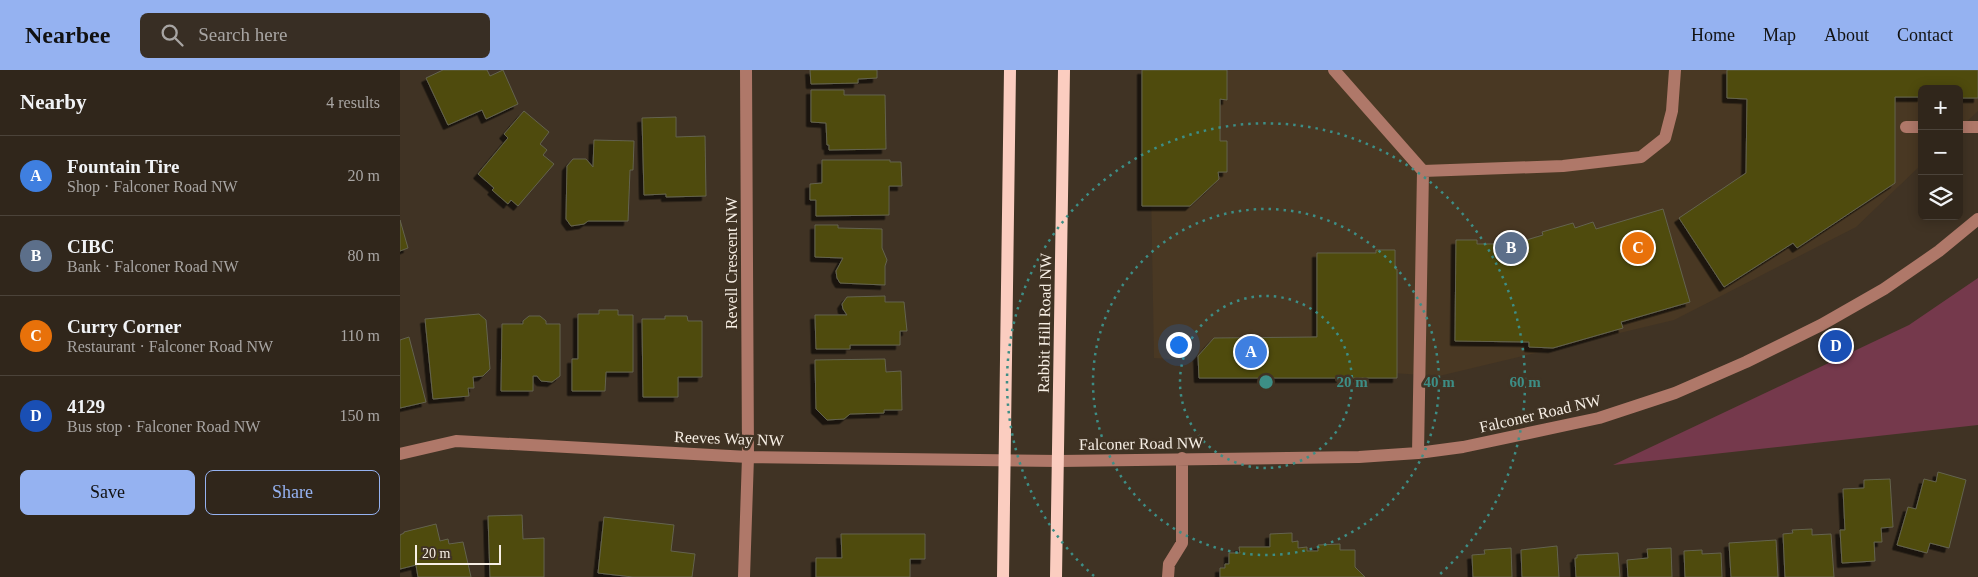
<!DOCTYPE html>
<html lang="en">
<head>
<meta charset="utf-8">
<style>
	:root { --surface:#30261b; --page:#382e24; --text:#f1f3f6; --muted:#a8a5a3; --line:#4b433a; --accent:#95b2f1 }
	body { margin:0; font-family:"Times New Roman",serif; background:var(--page); color:var(--text) }
	.controls { position:absolute; right:15px; top:15px; display:grid; overflow:hidden; border-radius:8px; box-shadow:0 2px 12px #0003 }
	.controls button { width:45px; height:45px; display:grid; place-items:center; padding:0; border:0; border-bottom:1px solid var(--line); background:var(--surface); color:var(--text); font:25px sans-serif }
	.scale { position:absolute; left:15px; bottom:12px; width:86px; box-sizing:border-box; padding-left:5px; border:2px solid #f7efe5; border-top:0; font-size:14px; line-height:18px; white-space:nowrap; color:#f7efe5; -webkit-text-stroke:4px #403324; paint-order:stroke }
	.you { position:absolute; left:778px; top:274px; width:18px; height:18px; margin:-12px; border:4px solid #fff; border-radius:50%; background:#1a73e8; box-shadow:0 0 0 8px #1a73e833 }
	.badge { display:grid; place-items:center; width:32px; height:32px; border-radius:50%; background:var(--accent); color:#fff; font-size:16px; font-weight:700 }
	.pin { position:absolute; translate:-50% -50%; border:2px solid #fff; box-shadow:0 1px 5px #0006 }
	.list { margin:0; padding:0; list-style:none }
	h2 { display:flex; justify-content:space-between; align-items:center; height:65px; margin:0; padding:0 20px; font-size:21px }
	h2 small { font-size:16px; font-weight:400; color:var(--muted) }
	.list li { display:grid; grid-template-columns:32px 1fr auto; gap:15px; align-items:center; box-sizing:border-box; height:80px; padding:0 20px; border-top:1px solid var(--line) }
	.list b { display:block; font-size:19px; white-space:nowrap }
	.list p { margin:0; font-size:16px; white-space:nowrap; color:var(--muted) }
	.list em { font-size:16px; font-style:normal; color:var(--muted) }
	.actions { display:flex; gap:10px; padding:15px 20px }
	.actions a { flex:1; padding:11px 0; border:1px solid var(--accent); border-radius:8px; text-align:center; font-size:18px; color:var(--accent) }
	.actions .main { background:var(--accent); color:#111 }
	.icon { flex:none; width:28px; height:28px; fill:none; stroke:currentColor; stroke-width:2; stroke-linecap:round; stroke-linejoin:round }
	.map { position:relative; flex:none; width:1578px; height:507px; overflow:hidden }
	header { display:flex; align-items:center; gap:30px; box-sizing:border-box; height:70px; padding:0 25px; background:var(--accent); color:#111 }
	header strong { font-size:24px }
	nav { display:flex; gap:28px; margin-inline-start:auto; font-size:18px }
	.search { width:350px; height:45px; background:var(--page); display:flex; align-items:center; gap:12px; box-sizing:border-box; padding:0 18px; border-radius:8px; color:var(--muted); font-size:19px }
	main { display:flex }
	aside { flex:1; background:var(--surface) }
	.map>svg:first-child { display:block }
</style>
</head>
<body>
<header>
<strong>Nearbee</strong>
<div class="search"><svg class="icon" aria-label="search" viewBox="0 0 24 24"><circle cx="10" cy="10" r="6"/><path d="M15 15l6 6"/></svg>Search here</div>
<nav><a>Home</a><a>Map</a><a>About</a><a>Contact</a></nav>
</header>
<main>
<aside>
<h2>Nearby<small>4 results</small></h2>
<ul class="list">
<li><span class="badge" style="background:#3f7fe0">A</span><div><b>Fountain Tire</b><p>Shop · Falconer Road NW</p></div><em>20 m</em></li>
<li><span class="badge" style="background:#5c6f8a">B</span><div><b>CIBC</b><p>Bank · Falconer Road NW</p></div><em>80 m</em></li>
<li><span class="badge" style="background:#e8710a">C</span><div><b>Curry Corner</b><p>Restaurant · Falconer Road NW</p></div><em>110 m</em></li>
<li><span class="badge" style="background:#1a4fb4">D</span><div><b>4129</b><p>Bus stop · Falconer Road NW</p></div><em>150 m</em></li>
</ul>
<div class="actions"><a class="main">Save</a><a>Share</a></div>
</aside>
<div class="map">
<svg width="1578" height="507" viewBox="0 0 1578 507">
	<defs>
		<filter id="shadow"><feDropShadow dx="-4.5" dy="4.5" stdDeviation="0" flood-color="#0009"/></filter>
	</defs>
	<rect width="100%" height="100%" fill="#403324"/>
	<path fill="#493823" d="M749,0H1578V41L1559,59V19H1522V94L1456,157L1274,250L1039,306L754,288Z"/>
	<path fill="#75394c" d="M1578,208V355L1213,395L1509,255Z"/>
	<path fill="#4f4b08" stroke="#64634f" filter="url(#shadow)" d="M43,0H87L90,6L103,0L118,34L86,49L82,40L48,55L26,8Z
		M410,0H477V8L458,9V13L411,14Z
		M742,0H827V30L820,29V71H827V102H818L819,109L790,136H742Z
		M1327,0H1578V28H1559V19H1522V27H1495V113L1397,178L1393,173L1324,217L1279,148L1346,103L1347,29L1327,28Z
		M411,20H444V25H485L486,79L429,80V75H427L426,53L411,52Z
		M124,41L149,62L140,74L147,80L143,85L154,94L118,136L111,130L108,134L92,120L94,118L78,104L108,68L104,64Z
		M276,47V67L305,66L306,126L266,127V124L244,125L242,48Z
		M194,70L234,71L233,100H230L228,151H188L184,154L171,156L166,149L167,96L173,89H186L193,97Z
		M422,90H490V92H501L502,116H489V145L416,146V130H410V114L422,113Z
		M1263,139L1290,232L1221,252L1223,258L1153,278L1129,277V272L1055,271L1056,170H1077V174H1124L1123,171L1143,165L1142,162L1173,153L1175,158L1193,152L1196,159Z
		M0,150L8,178L0,181Z
		M415,155H438V158L482,159V178L487,190L485,196V215L440,213L437,208L436,201L443,188L415,187Z
		M976,180H995V199H997V308H799L798,286L814,268L917,267V183H976Z
		M485,226V232H504L507,261H500V275H450V279H416L415,245H447L443,239L442,234L447,227Z
		M199,240H218V245H233V302H206L205,321H172V289H178V244H199Z
		M79,244L86,250L90,299L83,306L73,307L74,318H68L69,326L33,329L25,249Z
		M129,246H140L146,251V254H160V306L152,312L141,311L137,306H133V321H101L102,254H123V251Z
		M265,246H287L288,251H302V307H278V327H243L242,249H265Z
		M9,267L26,332L0,338V270Z
		M485,289L486,302L501,301L502,340H484V343L450,344L444,349L427,350L416,339L415,290Z
		M1538,402L1566,410L1549,478L1530,473L1527,483L1497,475L1508,437L1516,439L1524,409L1536,412Z
		M1490,409L1493,457L1481,458L1482,472H1474L1475,491L1442,493L1440,460H1445L1443,419L1464,418V410Z
		M122,445L123,469L144,468V507H90L88,446Z
		M204,447L274,455L271,481L295,484L292,507H233L198,503Z
		M36,454L40,471L48,469L49,474L63,472L71,507H18L16,495L0,499V465L4,463V462Z
		M1412,459V465L1431,464L1434,507H1385L1383,464L1393,463L1392,460Z
		M892,463V472L898,471V478L907,477V481H918V475L940,474V480H955V497L965,507H820V498H825V494H829V483H840L839,477H870V464Z
		M441,464H525V489H510V507H416V488H442Z
		M1376,470L1378,507H1331L1329,473Z
		M1157,476L1159,507H1122L1121,480Z
		M1111,478L1112,507H1073L1072,485L1085,484L1084,480Z
		M1271,478L1272,507H1228L1227,490L1248,488L1247,479Z
		M1302,480V484L1321,483L1322,507H1285L1284,481Z
		M1218,483L1220,507H1176L1175,488H1177V485Z"/>
	<g fill="none" stroke-linecap="round" stroke-linejoin="round">
		<path stroke="#af7869" stroke-width="12" d="M934,0L1023,101
			M1506,57H1522
			M1559,57H1578
			M1018,383L1023,101L1163,96L1241,87L1265,68L1272,41L1275,0
			M0,384L56,371L348,387L659,391L959,387L1018,383L1063,377L1199,348L1275,323L1346,292L1421,255L1484,219L1539,181L1578,149
			M344,507L348,387L346,0
			M768,507L769,494L782,473V388"/>
		<path stroke="#fbcdc0" stroke-width="12" d="M603,507L610,0
			M656,507L664,0"/>
	</g>
	<g fill="none" stroke="#3d8e86" stroke-width="2.5" stroke-dasharray="2.5 5">
		<circle cx="866" cy="312" r="86"/>
		<circle cx="866" cy="312" r="173"/>
		<path d="M694 506A259 259 0 1 1 1038 506"/>
	</g>
	<g text-anchor="middle" stroke-width="5" stroke-linejoin="round" paint-order="stroke">
		<g font-size="16" fill="#f7efe5" stroke="#403324">
			<text transform="translate(331 193) rotate(-90)" y="6">Revell Crescent NW</text>
			<text transform="translate(644 253) rotate(-89)" y="6">Rabbit Hill Road NW</text>
			<text transform="translate(1140 343) rotate(-13)" y="6">Falconer Road NW</text>
			<text transform="translate(329 368) rotate(2)" y="6">Reeves Way NW</text>
			<text transform="translate(741 373) rotate(-1)" y="6">Falconer Road NW</text>
		</g>
	</g>
	<circle cx="866" cy="312" r="8" fill="#3d8e86" stroke="#403324" stroke-width="2.5"/>
	<g font-size="15" text-anchor="middle" font-weight="bold" fill="#3d8e86" stroke="#403324" stroke-width="5" stroke-linejoin="round" paint-order="stroke">
		<text x="952" y="317">20 m</text>
		<text x="1039" y="317">40 m</text>
		<text x="1125" y="317">60 m</text>
	</g>
</svg>
<div class="controls">
<button>+</button>
<button>−</button>
<button><svg class="icon" aria-label="layers" viewBox="0 0 24 24"><path d="M12 4l9 5-9 5-9-5zM3 14l9 5 9-5"/></svg></button>
</div>
<div class="scale">20 m</div>
<div class="you"></div>
<div class="pin badge" style="left:851px;top:282px;background:#3f7fe0">A</div>
<div class="pin badge" style="left:1111px;top:178px;background:#5c6f8a">B</div>
<div class="pin badge" style="left:1238px;top:178px;background:#e8710a">C</div>
<div class="pin badge" style="left:1436px;top:276px;background:#1a4fb4">D</div>
</div>
</main>
</body>
</html>
